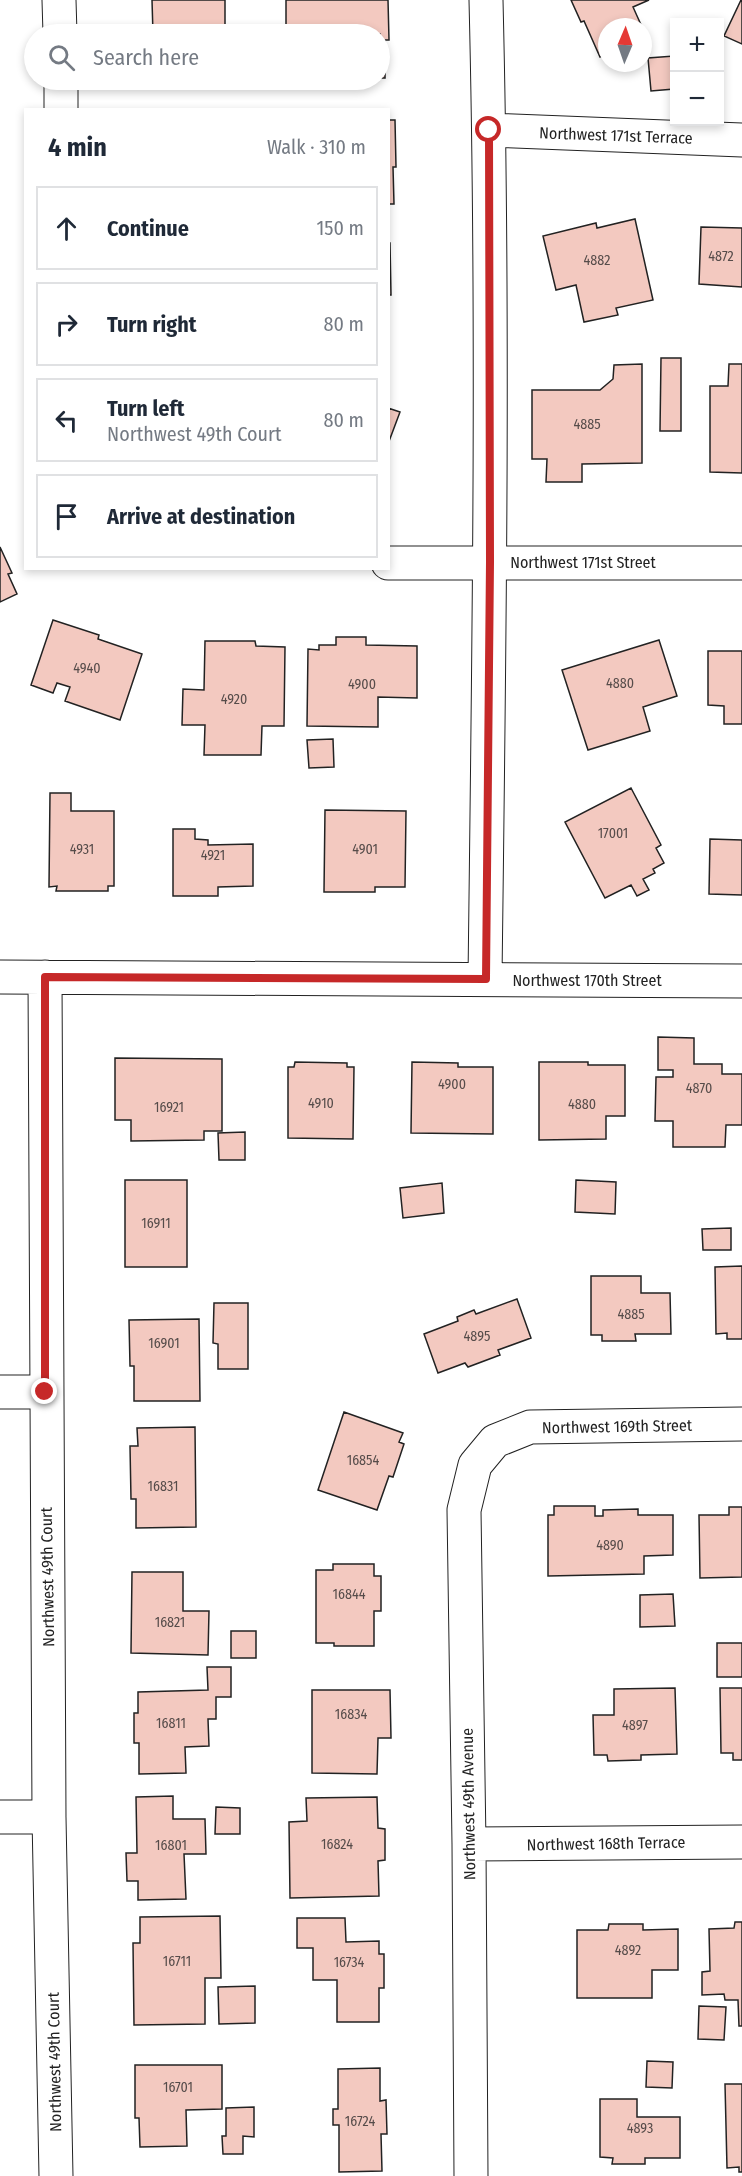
<!DOCTYPE html>
<html lang="en">
<head>
<meta charset="utf-8">
<style>
	:root { --surface:#fff; --page:#f6f6f7; --text:#1f2937; --muted:#747a83; --line:#e0e1e3 }
	body { margin:0; font-family:"Fira Sans Condensed",sans-serif; background:var(--page); color:var(--text) }
	.controls { position:absolute; right:18px; top:18px; display:grid; overflow:hidden; border-radius:0px; box-shadow:0 3px 9px #0003 }
	.controls button { width:54px; height:54px; display:grid; place-items:center; padding:0; border:0; border-bottom:2px solid var(--line); background:var(--surface); color:var(--text); font:30px sans-serif }
	.compass { position:absolute; left:598px; top:18px; width:54px; height:54px; border-radius:50%; background:var(--surface); box-shadow:0 3px 9px #0003; rotate:2deg }
	.stop { position:absolute; width:18px; height:18px; margin:-14px; border:4px solid #c62828; border-radius:50%; background:#fff }
	.stop.end { background:#c62828; border-color:#fff; box-shadow:0 2px 6px #0008 }
	.list { margin:0; padding:0; list-style:none }
	h2 { display:flex; justify-content:space-between; align-items:center; height:78px; margin:0; padding:0 24px; font-size:26px }
	h2 small { font-size:20px; font-weight:400; color:var(--muted) }
	.list li { display:grid; grid-template-columns:39px 1fr auto; gap:18px; align-items:center; box-sizing:border-box; height:84px; margin:0 12px 12px; padding:0 12px; border:2px solid var(--line); border-radius:0px }
	.list b { display:block; font-size:22px; white-space:nowrap }
	.list p { margin:0; font-size:20px; white-space:nowrap; color:var(--muted) }
	.list em { font-size:20px; font-style:normal; color:var(--muted) }
	.icon { flex:none; width:33px; height:33px; fill:none; stroke:currentColor; stroke-width:2; stroke-linecap:round; stroke-linejoin:round }
	.map { position:relative; flex:none; width:742px; height:2176px; overflow:hidden }
	.search { position:absolute; background:var(--surface); box-shadow:0 3px 9px #0003; left:24px; top:24px; width:366px; height:66px; display:flex; align-items:center; gap:15px; box-sizing:border-box; padding:0 21px; border-radius:33px; color:var(--muted); font-size:22px }
	.panel { position:absolute; background:var(--surface); box-shadow:0 3px 9px #0003; left:24px; top:108px; width:366px; height:462px; border-radius:0px }
	.map>svg:first-child { display:block }
</style>
</head>
<body>
<div class="map">
<svg width="742" height="2176" viewBox="0 0 742 2176">
	<rect width="100%" height="100%" fill="#fff"/>
	<path fill="#f3c9c0" stroke="#222" stroke-width="1.5" d="M152,0H225V34H153Z
		M286,0H388L389,40H385V78H380V34H311V27L286,28Z
		M571,0H649L633,7L642,27H607V54L600,57L584,21L581,22Z
		M741,0H742V44L724,36Z
		M674,56V89L651,91L648,58Z
		M388,120H395L396,167H393L394,204H388Z
		M635,219L653,300L616,308L618,315L584,322L576,285L556,290L543,236L596,223L597,228Z
		M701,227L742,228V287L699,284Z
		M388,243H390L391,295H388Z
		M661,358H681V431H660Z
		M642,364V463L582,464V482H546L547,459H532V390H600L613,379L614,365Z
		M729,364H742V473L710,472V386H728Z
		M388,408L400,412L388,444Z
		M0,547L12,573L8,574L17,594L0,602Z
		M53,620L99,635L98,639L142,654L120,720L65,701L70,687L57,683L53,693L31,685Z
		M336,637H366V645L417,646V698L378,697V727L307,726L308,649L319,650V645H336Z
		M659,640L677,696L643,707L650,731L588,750L562,670Z
		M205,641H255L256,646L285,647L284,726H262L261,755H204L205,725H182L183,689L204,690Z
		M708,651H742V724H724V706L708,705Z
		M333,739L334,767L309,768L307,740Z
		M631,788L661,845L656,848L664,863L653,869L655,873L643,879L649,890L637,896L631,885L605,898L565,822Z
		M50,793H71V811H114V886H108V891H56L57,886L49,887Z
		M325,810L406,811L405,887H375V892H324Z
		M173,829H195V839L208,840V845L253,844V886L218,887V896H173Z
		M710,839L742,840V895L709,894Z
		M658,1037L694,1038V1064H722V1074H742V1125H726L725,1147H673V1121H655L656,1077H673V1070H658Z
		M115,1058L222,1059V1131H204V1140L131,1141V1120H115Z
		M295,1062L347,1063V1067H354L353,1139L288,1138V1067H294Z
		M412,1062L458,1063V1067H493V1134L411,1133Z
		M539,1062H588V1065H625V1116H606V1139L539,1140Z
		M245,1132V1160H219L218,1133Z
		M125,1180H187V1267H125Z
		M576,1180L616,1182L615,1214L575,1212Z
		M442,1183L444,1213L403,1218L400,1188Z
		M731,1228V1250H703L702,1229Z
		M742,1266V1339H727V1333L716,1334L715,1267Z
		M591,1276H641V1293H670L671,1334H635L636,1341H602V1335H591Z
		M517,1299L531,1338L498,1350L500,1355L468,1367L465,1363L438,1373L424,1334L458,1321L457,1317L474,1310L476,1314Z
		M214,1303H248V1369H218V1344L213,1343Z
		M199,1319L200,1401H134V1366H130L129,1320Z
		M344,1412L403,1433L399,1442L404,1444L393,1477L389,1476L377,1510L318,1490Z
		M195,1427L196,1527L136,1528V1499H131L130,1446H138L137,1428Z
		M554,1506H595V1516H603V1510L638,1509V1515H673V1555L644,1556V1574L548,1576V1515H554Z
		M729,1507H742V1577L700,1578L699,1515H729Z
		M333,1564H374V1576H381V1611H374V1646H334V1643H316V1570H333Z
		M132,1572H183V1611H209L208,1655L131,1653Z
		M673,1594L675,1626L640,1627V1595Z
		M231,1631H256V1658H231Z
		M717,1643H742V1677H717Z
		M207,1667H231V1697H216V1719H208L209,1746L185,1747L186,1773L139,1774V1743H134V1713H138V1692L208,1690Z
		M675,1688L677,1754L641,1755V1760L608,1761L607,1755H594L593,1715H614V1689Z
		M720,1688H742V1760H733V1753H721Z
		M312,1690H390L391,1738H378L377,1774L312,1773Z
		M173,1796V1819H205L206,1854H184L186,1899L138,1900V1881H127L126,1853H137L136,1797Z
		M377,1797L378,1828L385,1829V1860L378,1861L379,1896L290,1898L289,1822L307,1821L306,1798Z
		M216,1807L240,1808V1834H215Z
		M220,1916L221,1978H205V2024L134,2025L133,1943H140V1917Z
		M297,1918H345L346,1942L379,1941V1954H384V1988H379V2022H337V1980H313V1948H297Z
		M735,1922H742V2026H739L738,2000H725L724,1994L702,1995V1972L710,1971L709,1929L734,1928Z
		M609,1924H643V1930L678,1929V1970H652V1998H577V1930H608Z
		M255,1986V2023L219,2024L218,1987Z
		M699,2006L726,2007L724,2040L698,2039Z
		M647,2061L673,2062L672,2088L646,2087Z
		M135,2065H222V2109L186,2110L187,2146L140,2147L139,2118H135Z
		M380,2068V2101L386,2100L387,2134H381L382,2171L339,2172V2125H333V2109H338V2069Z
		M725,2084H742V2172H739V2167L727,2168Z
		M600,2099H637V2117H680V2158H645V2164H612L613,2158L600,2157Z
		M254,2107V2137L243,2136V2154H223L222,2136H226V2108Z"/>
	<g fill="none" stroke-linecap="round" stroke-linejoin="round">
		<defs>
			<path id="street" d="M59,0L60,34
				M61,80V110
				M489,130L742,140
				M388,563H742
				M0,977L742,981
				M45,977L49,1817L56,2176
				M485,979C489,653 494,326 486,0
				M0,1392H46
				M0,1817H49
				M469,1844L742,1842
				M471,2176L469,1844L464,1510L475,1465L495,1441L530,1427L742,1424"/>
		</defs>
		<use href="#street" stroke="#222" stroke-width="35"/>
		<use href="#street" stroke="#fff" stroke-width="33"/>
	</g>
	<g fill="none" stroke-linecap="round" stroke-linejoin="round">
		<path stroke="#c62828" stroke-width="8" d="M45,1392V977L486,979L490,562L489,130"/>
	</g>
	<g text-anchor="middle" stroke-width="4.5" stroke-linejoin="round" paint-order="stroke">
		<g font-size="14" fill="#564c4a">
			<text x="721" y="261">4872</text>
			<text x="597" y="265">4882</text>
			<text x="587" y="429">4885</text>
			<text x="87" y="673">4940</text>
			<text x="620" y="688">4880</text>
			<text x="362" y="689">4900</text>
			<text x="234" y="704">4920</text>
			<text x="613" y="838">17001</text>
			<text x="82" y="854">4931</text>
			<text x="365" y="854">4901</text>
			<text x="213" y="860">4921</text>
			<text x="452" y="1089">4900</text>
			<text x="699" y="1093">4870</text>
			<text x="321" y="1108">4910</text>
			<text x="582" y="1109">4880</text>
			<text x="169" y="1112">16921</text>
			<text x="156" y="1228">16911</text>
			<text x="631" y="1319">4885</text>
			<text x="477" y="1341">4895</text>
			<text x="164" y="1348">16901</text>
			<text x="363" y="1465">16854</text>
			<text x="163" y="1491">16831</text>
			<text x="610" y="1550">4890</text>
			<text x="349" y="1599">16844</text>
			<text x="170" y="1627">16821</text>
			<text x="351" y="1719">16834</text>
			<text x="171" y="1728">16811</text>
			<text x="635" y="1730">4897</text>
			<text x="337" y="1849">16824</text>
			<text x="171" y="1850">16801</text>
			<text x="628" y="1955">4892</text>
			<text x="177" y="1966">16711</text>
			<text x="349" y="1967">16734</text>
			<text x="178" y="2092">16701</text>
			<text x="360" y="2126">16724</text>
			<text x="640" y="2133">4893</text>
		</g>
		<g font-size="16" fill="#222" stroke="#fff">
			<text transform="translate(616 135) rotate(2)" y="6">Northwest 171st Terrace</text>
			<text x="583" y="568">Northwest 171st Street</text>
			<text x="587" y="986">Northwest 170th Street</text>
			<text transform="translate(617 1426) rotate(-1)" y="6">Northwest 169th Street</text>
			<text transform="translate(47 1577) rotate(-91)" y="6">Northwest 49th Court</text>
			<text transform="translate(468 1804) rotate(-91)" y="6">Northwest 49th Avenue</text>
			<text transform="translate(606 1843) rotate(-1)" y="6">Northwest 168th Terrace</text>
			<text transform="translate(54 2062) rotate(-91)" y="6">Northwest 49th Court</text>
		</g>
	</g>
</svg>
<div class="controls">
<button>+</button>
<button>−</button>
</div>
<svg class="compass" viewBox="-18 -18 36 36"><path d="M0-13l5 13h-10z" fill="#e53935"/><path d="M0 13l5-13h-10z" fill="#747a83"/></svg>
<div class="stop" style="left:489px;top:130px"></div>
<div class="stop end" style="left:45px;top:1392px"></div>
<div class="search"><svg class="icon" aria-label="search" viewBox="0 0 24 24"><circle cx="10" cy="10" r="6"/><path d="M15 15l6 6"/></svg>Search here</div>
<section class="panel">
<h2>4 min<small>Walk · 310 m</small></h2>
<ul class="list">
<li><svg class="icon" aria-label="ahead" viewBox="0 0 24 24"><path d="M12 20V5M6 11l6-6 6 6"/></svg><div><b>Continue</b></div><em>150 m</em></li>
<li><svg class="icon" aria-label="right" viewBox="0 0 24 24"><path d="M7 20v-9h11M14 6l5 5-5 5"/></svg><div><b>Turn right</b></div><em>80 m</em></li>
<li><svg class="icon" aria-label="left" viewBox="0 0 24 24"><path d="M17 20v-9H6M10 6l-5 5 5 5"/></svg><div><b>Turn left</b><p>Northwest 49th Court</p></div><em>80 m</em></li>
<li><svg class="icon" aria-label="arrive" viewBox="0 0 24 24"><path d="M6 21V4h12l-3 4 3 4H6"/></svg><div><b>Arrive at destination</b></div></li>
</ul>
</section>
</div>
</body>
</html>
